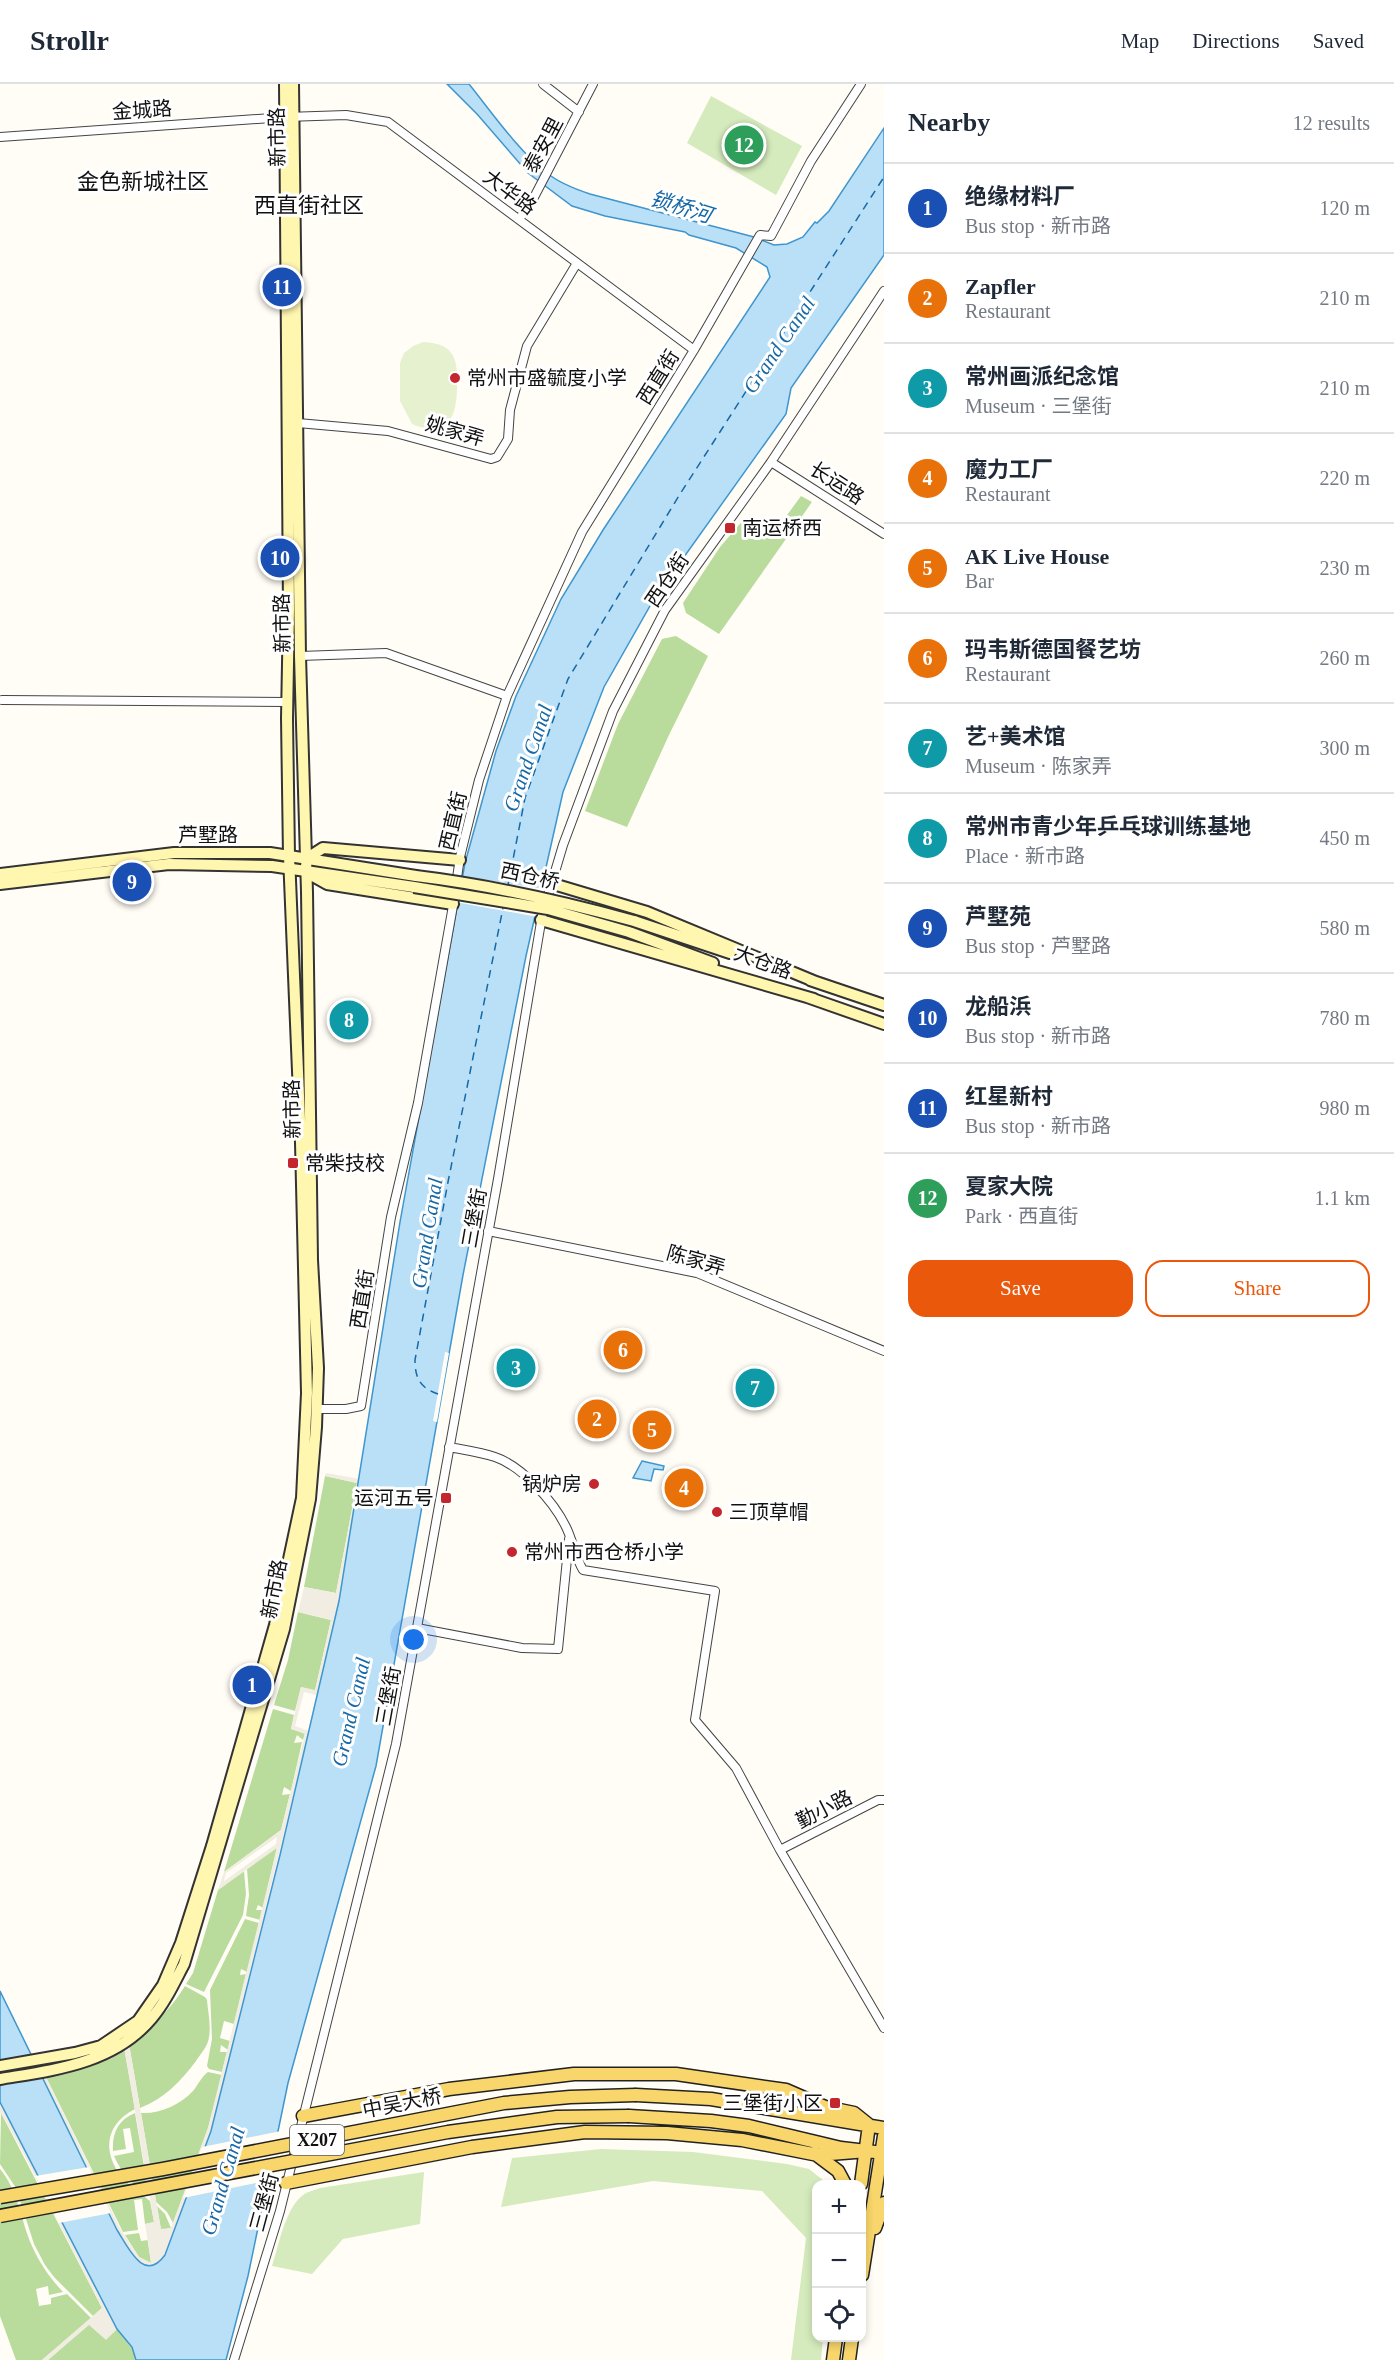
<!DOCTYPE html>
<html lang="en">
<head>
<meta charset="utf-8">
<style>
	:root { --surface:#fff; --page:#f6f6f7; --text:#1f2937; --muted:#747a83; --line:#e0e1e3; --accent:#ea580c }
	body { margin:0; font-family:"Times New Roman","Noto Sans SC",serif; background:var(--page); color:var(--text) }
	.controls { position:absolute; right:18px; bottom:18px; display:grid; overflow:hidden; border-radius:12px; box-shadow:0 3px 9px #0003 }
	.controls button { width:54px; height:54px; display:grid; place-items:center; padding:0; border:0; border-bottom:2px solid var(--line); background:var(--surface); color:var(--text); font:30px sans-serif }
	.you { position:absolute; left:414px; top:1556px; width:21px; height:21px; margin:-15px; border:4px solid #fff; border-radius:50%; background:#1a73e8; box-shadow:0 0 0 9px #1a73e833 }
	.badge { display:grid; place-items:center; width:39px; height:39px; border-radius:50%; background:var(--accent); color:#fff; font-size:20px; font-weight:700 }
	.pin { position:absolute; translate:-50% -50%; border:3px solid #fff; box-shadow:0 2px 6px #0006 }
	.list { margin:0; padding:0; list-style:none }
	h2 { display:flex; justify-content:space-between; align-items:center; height:78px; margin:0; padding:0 24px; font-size:26px }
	h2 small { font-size:20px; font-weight:400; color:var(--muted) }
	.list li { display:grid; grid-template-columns:39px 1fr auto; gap:18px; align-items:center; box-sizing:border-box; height:90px; padding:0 24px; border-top:2px solid var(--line) }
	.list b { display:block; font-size:22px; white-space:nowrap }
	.list p { margin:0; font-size:20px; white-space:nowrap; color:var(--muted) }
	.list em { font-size:20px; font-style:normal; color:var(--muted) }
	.actions { display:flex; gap:12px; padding:18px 24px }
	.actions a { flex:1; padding:14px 0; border:2px solid var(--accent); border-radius:18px; text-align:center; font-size:21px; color:var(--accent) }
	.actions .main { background:var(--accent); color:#fff }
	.icon { flex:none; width:33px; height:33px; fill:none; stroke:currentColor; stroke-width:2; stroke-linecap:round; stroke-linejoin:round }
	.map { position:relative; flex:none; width:884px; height:2276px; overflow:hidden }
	header { display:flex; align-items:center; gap:36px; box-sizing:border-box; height:84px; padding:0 30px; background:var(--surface); border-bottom:2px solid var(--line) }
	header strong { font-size:28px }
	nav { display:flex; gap:33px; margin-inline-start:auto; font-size:21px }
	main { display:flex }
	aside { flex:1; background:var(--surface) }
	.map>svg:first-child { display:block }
</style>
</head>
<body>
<header>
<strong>Strollr</strong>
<nav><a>Map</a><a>Directions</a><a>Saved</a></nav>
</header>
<main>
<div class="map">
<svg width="884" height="2276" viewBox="0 0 884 2276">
	<rect width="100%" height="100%" fill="#fffdf5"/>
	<path fill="#d5ebbd" d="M711,12L802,62L776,111L687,59Z
		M601,2065L693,2068L787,2080L809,2085L828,2100H816V2254H823L821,2276H791L806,2154L762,2107L653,2097L501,2123L512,2074Z
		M424,2088L420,2140L343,2155L312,2190L272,2182C279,2161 286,2120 306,2109C310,2107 316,2106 320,2104Z"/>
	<path fill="#b9dc9c" d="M801,412L812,418L719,550L686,529L683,519L720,463L745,434L771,453Z
		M676,552L708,572L669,651L627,743L585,727L618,640L662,555Z
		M325,1392L357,1399L336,1509L304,1503Z
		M298,1528L331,1536L315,1607L301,1603L295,1627L274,1621L288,1576Z
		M273,1625L294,1631L291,1645L305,1649L303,1656L297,1651L294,1659L302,1658L291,1707L284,1703L282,1711L290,1710L281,1746L224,1788Z
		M277,1763L263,1824L258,1821L256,1826H262L260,1836L246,1832L249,1811L247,1785Z
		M244,1787L246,1810L243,1831L204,1908L186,1900L193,1889L218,1806Z
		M245,1835L259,1839L247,1888L241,1885L240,1891L246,1890L234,1940L224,1937L220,1954L230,1957L228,1966L221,1961L220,1968H227L222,1988L209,1985L207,1982L212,1955L210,1906Z
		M185,1902L205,1913L207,1916C208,1928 211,1941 209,1953C208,1962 201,1969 196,1977C180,1998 165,2014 140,2024L129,1960C152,1944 170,1926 185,1902Z
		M124,1963L135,2025C108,2039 102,2063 118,2088C126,2100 139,2108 150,2117L154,2138L145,2140L142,2115L134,2116L138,2146L123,2148L45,1991L89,1982Z
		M208,1988L222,1991L208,2044L173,2139L167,2128L156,2118L141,2029C160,2030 180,2021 193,2007C198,2001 201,1993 208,1988Z
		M1,2029L102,2224L93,2232L54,2193L45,2181L34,2160L16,2104L0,2080Z
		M135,2029L149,2112C133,2101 122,2090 114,2072L134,2068L130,2044L123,2045L126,2065L113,2067C112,2049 118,2036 135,2029Z
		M0,2085C18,2106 21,2137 32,2162C40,2180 50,2194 63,2208L49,2211L48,2202L36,2205L39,2222L51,2220V2214L67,2210L91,2234L42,2276H16L0,2232Z
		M157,2122L165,2130L171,2144L161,2146Z
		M139,2149L141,2157L148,2156L151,2179L139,2173L125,2151Z
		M89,2240L106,2255L117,2245L132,2263L136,2276H48Z"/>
	<path fill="#e6f2cf" d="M423,258C457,259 458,278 457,306C456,337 445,354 412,340L400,317V279L404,269L413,262Z"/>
	<path fill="#f1ede2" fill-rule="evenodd" d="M326,1389L360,1395L339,1517L317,1611L304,1608L295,1642L309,1647L211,2047L165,2171L160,2178L152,2182H147L137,2176L117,2146L41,1991H45L120,2144L139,2173L151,2179L145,2140L154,2138L124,1963L129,1960L161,2145L171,2144L208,2044L277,1764L218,1806L224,1788L281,1746L305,1650L291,1645L301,1603L315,1606L331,1536L298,1528L304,1503L336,1509L357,1399L325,1392ZM277,1753L276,1760L224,1797L226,1789Z
		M0,2018L117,2245L106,2256L89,2241L48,2276H42L102,2224L23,2069L2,2030H0Z"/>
	<path fill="#b9e0f7" stroke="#3f96cf" stroke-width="1.5" d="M447,0H469C493,30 517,65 547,89C559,99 575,105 590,110L754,153L774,161L787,160L803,153L815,138L817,139L829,127L884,44V171L791,304L786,330L654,515L604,603L563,708L526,872L463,1191L376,1682L288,1999L248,2192L226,2276H136L132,2263L117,2245L0,2018V1907L117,2146C128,2163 144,2200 165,2171L211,2047L280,1771L339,1517L400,1138L465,779L496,667L516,612L561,515L603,446L770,193L767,183L736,164L689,151L685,148L605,132L572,122L528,89L477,30Z
		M642,1377L664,1382L663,1386L654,1385L651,1397L633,1394Z"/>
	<path fill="#fffdf5" d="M460,792L544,805L538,833L455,818Z
		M445,1268L449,1269L437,1338L433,1337Z
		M281,2047L271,2096L183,2114L202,2063Z
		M89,2083L111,2129L59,2139L35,2092Z"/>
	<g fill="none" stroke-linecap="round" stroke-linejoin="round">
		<path stroke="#1768a6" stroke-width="1.5" stroke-dasharray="8 6" stroke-linecap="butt" d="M508,801L525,714L568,595L680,410L884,93
			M438,1310C420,1304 415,1294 415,1276L448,1098L503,824"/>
		<defs>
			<path id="street" d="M543,0L579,28
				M0,53L286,33L346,31L388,38L694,266
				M519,135L530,121L593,0
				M298,339L388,347L491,375L497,373L508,355L510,326L527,262L577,179
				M771,378L884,450
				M300,572L386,569L507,612
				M2,616L287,618
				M456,801L460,773L479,696L507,612L582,448L694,266L760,151L771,152L811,77L861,0
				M546,818L563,761L613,627L665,526L771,378L884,207
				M488,1147L697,1189L884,1267
				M317,1325H346L361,1322L391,1133L418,1019L454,816
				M449,1363C464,1366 480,1368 495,1373C522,1382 554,1418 566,1443C573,1457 575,1473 583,1486L715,1507L695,1636L736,1684L780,1766L884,1944
				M417,1544L522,1564L558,1565L569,1455
				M780,1766L878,1716H884
				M234,2276L280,2127L396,1660L498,1095L542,832"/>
			<path id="secondary" d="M306,775L323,764L460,776
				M0,790L174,769H270L416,792
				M311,791L327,800L453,820
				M550,799L647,828L816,898
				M0,800L169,780L272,782L414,803
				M541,836L814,915
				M634,837L730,869
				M629,848L713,879
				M810,896L884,921
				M807,913L884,940
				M0,1982L75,1969L101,1962L138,1937L163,1901L181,1859L212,1762L275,1541L302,1414L307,1309L301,1059L289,772L287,634L289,525L285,0
				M0,1995C53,1986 113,1980 151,1935C165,1919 174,1899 184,1880L284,1545L310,1415L316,1343L318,1284L312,1176L307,808L300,572L293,0"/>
			<path id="primary" d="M636,2011L711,2015L884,2044
				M303,2032L449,2005L574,1990H676L786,2006L825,2023L854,2029L869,2041
				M629,2032L711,2037L749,2042L841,2064L884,2069
				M814,2069L838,2087L845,2100
				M286,2099L472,2063L585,2048L667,2049L742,2056L818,2071L867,2067
				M861,2100L869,2041
				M875,2144L884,2119
				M862,2191L884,2052
				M833,2276L836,2254
				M849,2276L852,2254"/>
		</defs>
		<use href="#street" stroke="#444" stroke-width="10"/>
		<use href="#secondary" stroke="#333" stroke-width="14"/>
		<use href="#primary" stroke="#222" stroke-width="15"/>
		<use href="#street" stroke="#fff" stroke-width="8"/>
		<use href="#secondary" stroke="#fff6b0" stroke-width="10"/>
		<use href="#primary" stroke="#f9d66b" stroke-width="12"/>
		<defs>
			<path id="secondary-bridge" d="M416,792C491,801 561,817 634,837
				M414,803L548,825L629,848"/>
			<path id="primary-bridge" d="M0,2113L163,2085L504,2019L570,2013L636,2011
				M0,2132L448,2048L557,2033L629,2032"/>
		</defs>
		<use href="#secondary-bridge" stroke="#333" stroke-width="14" stroke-linecap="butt"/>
		<use href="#primary-bridge" stroke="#222" stroke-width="15" stroke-linecap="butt"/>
		<use href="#secondary-bridge" stroke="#fff6b0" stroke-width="10"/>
		<use href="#primary-bridge" stroke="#f9d66b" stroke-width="12"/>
	</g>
	<g fill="#c4262e" stroke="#fff" stroke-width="2">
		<circle cx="455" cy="294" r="6"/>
		<rect x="724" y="438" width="12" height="12" rx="3"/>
		<rect x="287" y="1073" width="12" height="12" rx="3"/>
		<circle cx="594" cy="1400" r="6"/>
		<rect x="440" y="1408" width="12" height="12" rx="3"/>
		<circle cx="717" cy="1428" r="6"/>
		<circle cx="512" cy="1468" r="6"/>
		<rect x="829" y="2013" width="12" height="12" rx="3"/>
	</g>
	<g text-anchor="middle" stroke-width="6" stroke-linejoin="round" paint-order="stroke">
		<rect fill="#fff" stroke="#585858" stroke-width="1.5" x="290" y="2041" width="54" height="30" rx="4.5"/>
		<g font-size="18" font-weight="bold" fill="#111">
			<text x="317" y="2062">X207</text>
		</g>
		<g font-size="20" fill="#111" stroke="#fff">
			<text transform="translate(142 26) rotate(-4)" y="7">金城路</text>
			<text transform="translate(277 53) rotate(-91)" y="7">新市路</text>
			<text transform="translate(543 61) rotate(-62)" y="7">泰安里</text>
			<text transform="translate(510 108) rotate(37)" y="7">大华路</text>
			<text transform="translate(658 293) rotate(-58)" y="7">西直街</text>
			<text transform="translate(455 347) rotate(16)" y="7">姚家弄</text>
			<text transform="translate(837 399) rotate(33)" y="7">长运路</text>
			<text transform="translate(667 496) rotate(-56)" y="7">西仓街</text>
			<text transform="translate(282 539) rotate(-91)" y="7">新市路</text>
			<text transform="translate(453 737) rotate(-77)" y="7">西直街</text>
			<text x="208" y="758">芦墅路</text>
			<text transform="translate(530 792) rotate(12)" y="7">西仓桥</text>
			<text transform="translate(763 878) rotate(20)" y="7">大仓路</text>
			<text transform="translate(292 1025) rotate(-91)" y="7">新市路</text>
			<text transform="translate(474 1134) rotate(-80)" y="7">三堡街</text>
			<text transform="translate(696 1176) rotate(16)" y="7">陈家弄</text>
			<text transform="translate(362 1215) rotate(-81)" y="7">西直街</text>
			<text transform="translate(274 1505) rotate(-79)" y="7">新市路</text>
			<text transform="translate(388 1612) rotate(-80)" y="7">三堡街</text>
			<text transform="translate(824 1725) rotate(-27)" y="7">勤小路</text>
			<text transform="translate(402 2019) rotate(-11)" y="7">中吴大桥</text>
			<text transform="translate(264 2118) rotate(-75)" y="7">三堡街</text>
		</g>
		<g font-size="20" fill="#111" stroke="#fff" text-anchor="start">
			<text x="467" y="301">常州市盛毓度小学</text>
			<text x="742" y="451">南运桥西</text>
			<text x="305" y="1086">常柴技校</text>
			<text x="582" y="1407" text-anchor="end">锅炉房</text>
			<text x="434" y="1421" text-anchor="end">运河五号</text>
			<text x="729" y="1435">三顶草帽</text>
			<text x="524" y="1475">常州市西仓桥小学</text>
			<text x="823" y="2026" text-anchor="end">三堡街小区</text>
		</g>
		<g font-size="21" font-style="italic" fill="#1768a6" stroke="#fff">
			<text transform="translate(681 123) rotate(17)" y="7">锁桥河</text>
			<text transform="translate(779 261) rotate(-56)" y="7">Grand Canal</text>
			<text transform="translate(528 674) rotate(-71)" y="7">Grand Canal</text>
			<text transform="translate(427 1149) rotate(-81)" y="7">Grand Canal</text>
			<text transform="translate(351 1628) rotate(-77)" y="7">Grand Canal</text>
			<text transform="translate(223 2097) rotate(-74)" y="7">Grand Canal</text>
		</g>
		<g font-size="22" fill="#111" stroke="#fff">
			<text x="143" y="105">金色新城社区</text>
			<text x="309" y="129">西直街社区</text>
		</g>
	</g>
</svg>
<div class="controls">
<button>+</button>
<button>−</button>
<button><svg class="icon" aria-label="locate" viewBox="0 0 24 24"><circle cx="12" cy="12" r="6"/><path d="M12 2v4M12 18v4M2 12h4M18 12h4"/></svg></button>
</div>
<div class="you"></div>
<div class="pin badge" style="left:252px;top:1601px;background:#1a4fb4">1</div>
<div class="pin badge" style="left:597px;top:1335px;background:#e8710a">2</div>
<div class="pin badge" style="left:516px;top:1284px;background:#0f9aa8">3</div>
<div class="pin badge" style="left:684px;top:1404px;background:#e8710a">4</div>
<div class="pin badge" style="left:652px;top:1346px;background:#e8710a">5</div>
<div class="pin badge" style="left:623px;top:1266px;background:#e8710a">6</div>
<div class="pin badge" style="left:755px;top:1304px;background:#0f9aa8">7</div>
<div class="pin badge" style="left:349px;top:936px;background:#0f9aa8">8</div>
<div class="pin badge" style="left:132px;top:798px;background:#1a4fb4">9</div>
<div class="pin badge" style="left:280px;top:474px;background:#1a4fb4">10</div>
<div class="pin badge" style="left:282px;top:203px;background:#1a4fb4">11</div>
<div class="pin badge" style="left:744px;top:61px;background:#2e9e5b">12</div>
</div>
<aside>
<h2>Nearby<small>12 results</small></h2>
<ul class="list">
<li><span class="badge" style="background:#1a4fb4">1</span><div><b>绝缘材料厂</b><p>Bus stop · 新市路</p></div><em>120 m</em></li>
<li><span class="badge" style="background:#e8710a">2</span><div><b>Zapfler</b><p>Restaurant</p></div><em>210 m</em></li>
<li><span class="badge" style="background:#0f9aa8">3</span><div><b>常州画派纪念馆</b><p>Museum · 三堡街</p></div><em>210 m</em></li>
<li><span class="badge" style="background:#e8710a">4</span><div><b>魔力工厂</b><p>Restaurant</p></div><em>220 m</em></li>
<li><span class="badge" style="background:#e8710a">5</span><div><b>AK Live House</b><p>Bar</p></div><em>230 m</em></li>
<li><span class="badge" style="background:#e8710a">6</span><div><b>玛韦斯德国餐艺坊</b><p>Restaurant</p></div><em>260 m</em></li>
<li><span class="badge" style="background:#0f9aa8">7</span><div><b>艺+美术馆</b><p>Museum · 陈家弄</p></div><em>300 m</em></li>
<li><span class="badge" style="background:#0f9aa8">8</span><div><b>常州市青少年乒乓球训练基地</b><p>Place · 新市路</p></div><em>450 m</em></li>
<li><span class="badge" style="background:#1a4fb4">9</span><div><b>芦墅苑</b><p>Bus stop · 芦墅路</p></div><em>580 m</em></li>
<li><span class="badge" style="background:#1a4fb4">10</span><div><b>龙船浜</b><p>Bus stop · 新市路</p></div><em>780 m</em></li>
<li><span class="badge" style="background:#1a4fb4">11</span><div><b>红星新村</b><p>Bus stop · 新市路</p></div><em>980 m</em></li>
<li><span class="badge" style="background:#2e9e5b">12</span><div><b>夏家大院</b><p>Park · 西直街</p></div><em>1.1 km</em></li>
</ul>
<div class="actions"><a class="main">Save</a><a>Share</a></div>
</aside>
</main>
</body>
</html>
